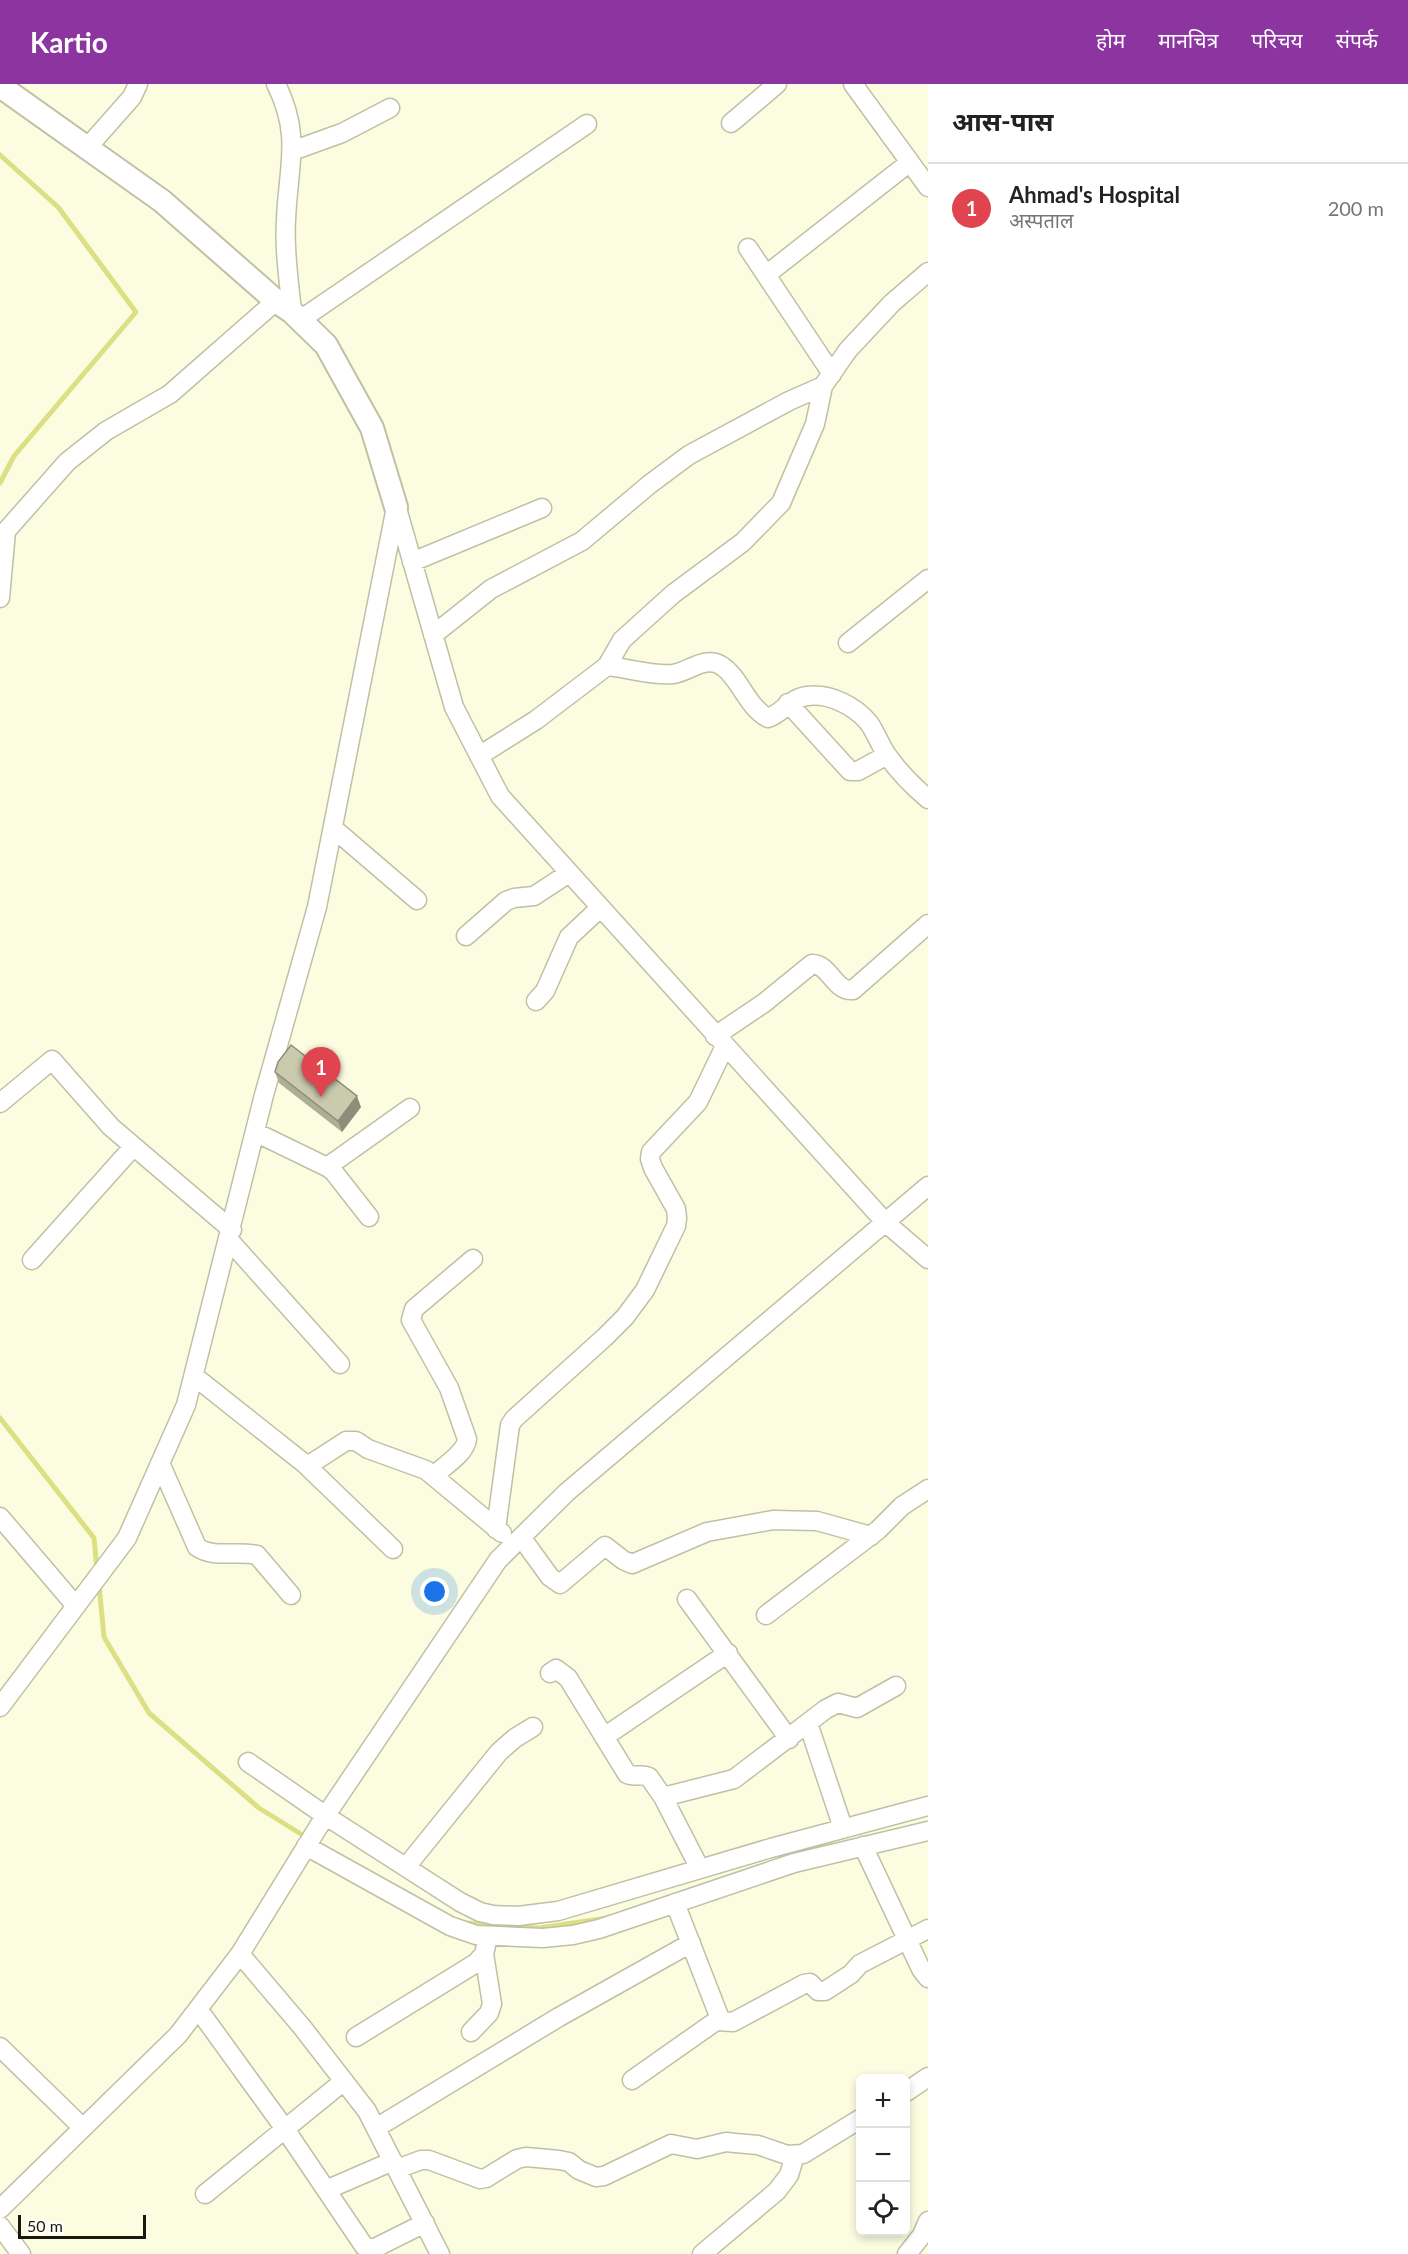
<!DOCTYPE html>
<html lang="hi">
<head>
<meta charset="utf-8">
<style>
	:root { --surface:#fff; --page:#f6f6f6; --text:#222; --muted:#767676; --line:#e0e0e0; --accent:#8c34a0 }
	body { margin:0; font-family:Lato,"Noto Sans Devanagari",sans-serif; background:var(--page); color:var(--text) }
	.controls { position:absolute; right:18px; bottom:18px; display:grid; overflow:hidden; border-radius:9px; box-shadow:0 3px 9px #0003 }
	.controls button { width:54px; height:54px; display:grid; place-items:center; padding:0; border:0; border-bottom:2px solid var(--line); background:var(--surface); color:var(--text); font:30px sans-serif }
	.scale { position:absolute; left:18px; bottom:15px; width:128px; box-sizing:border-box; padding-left:6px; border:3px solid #18180e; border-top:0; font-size:16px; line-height:21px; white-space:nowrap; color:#18180e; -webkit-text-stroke:4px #fff; paint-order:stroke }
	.you { position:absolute; left:435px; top:1508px; width:21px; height:21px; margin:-15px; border:4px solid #fff; border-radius:50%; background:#1a73e8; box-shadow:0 0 0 9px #1a73e833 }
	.badge { display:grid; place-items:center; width:39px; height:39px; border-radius:50%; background:var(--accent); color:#fff; font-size:20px; font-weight:700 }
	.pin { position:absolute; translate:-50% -50px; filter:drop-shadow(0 2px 3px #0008) }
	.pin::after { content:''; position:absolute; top:32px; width:21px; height:18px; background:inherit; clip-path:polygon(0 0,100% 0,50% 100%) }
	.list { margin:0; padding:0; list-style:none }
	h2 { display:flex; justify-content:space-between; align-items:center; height:78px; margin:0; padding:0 24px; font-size:26px }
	h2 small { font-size:20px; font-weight:400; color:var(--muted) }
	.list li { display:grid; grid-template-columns:39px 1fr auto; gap:18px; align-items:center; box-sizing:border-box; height:90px; padding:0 24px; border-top:2px solid var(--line) }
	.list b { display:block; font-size:22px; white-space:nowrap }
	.list p { margin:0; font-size:20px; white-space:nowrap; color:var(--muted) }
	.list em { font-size:20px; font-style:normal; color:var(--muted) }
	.icon { flex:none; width:33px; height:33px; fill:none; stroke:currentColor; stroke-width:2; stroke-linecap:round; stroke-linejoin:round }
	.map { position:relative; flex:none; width:928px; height:2170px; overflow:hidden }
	header { display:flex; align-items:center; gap:36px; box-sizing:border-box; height:84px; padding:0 30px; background:var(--accent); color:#fff }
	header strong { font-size:28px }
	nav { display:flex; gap:33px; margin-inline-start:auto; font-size:21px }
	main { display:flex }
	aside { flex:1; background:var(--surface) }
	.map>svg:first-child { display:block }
</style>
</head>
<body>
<header>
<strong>Kartio</strong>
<nav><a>होम</a><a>मानचित्र</a><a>परिचय</a><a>संपर्क</a></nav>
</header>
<main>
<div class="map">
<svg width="928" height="2170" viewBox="0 0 928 2170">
	<rect width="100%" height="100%" fill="#fcfde0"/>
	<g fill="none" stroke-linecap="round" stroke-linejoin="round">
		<path stroke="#dddf84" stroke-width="5" d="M0,71L58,123L136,228L14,372L0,399
			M0,1334L94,1454L97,1486
			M99,1501L104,1553L149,1629L259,1724L309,1755
			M813,1766L833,1761
			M465,1839L539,1844L607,1834"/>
		<defs>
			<path id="minor" d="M276,0C302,52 288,82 286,136C284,166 289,198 292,228
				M853,0L928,103
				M731,39L777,0
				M87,64L132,13L138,0
				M292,67L342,49L390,24
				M748,164L832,290
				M766,191L910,78
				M300,236L587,40
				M398,428L454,623L500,712L886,1139L928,1175
				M412,478L542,424
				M0,514L6,447L67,378L106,347L170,310L276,217
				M433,551L491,505L582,457L650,400L689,371L789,317L823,302
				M848,559L928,495
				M607,582C628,584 652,592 673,590C689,588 705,571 722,582C740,594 747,623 768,634C783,629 790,614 807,612C830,609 855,622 869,639C876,649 880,661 887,671C898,687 914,703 928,715
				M788,619L850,687H858L887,671
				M479,672L536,636L607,582L622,556L673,510L743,458L781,419L815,340L823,302L848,266L892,219L928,188
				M333,744L417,816
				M466,852L506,817L514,814L534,812L569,789
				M536,917L545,907L569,853L600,824
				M715,952L764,919L812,880C830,880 834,908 853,906L928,840
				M0,1019L52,976L111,1043L232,1146
				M255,1048L327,1083L333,1087L369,1133
				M327,1083L410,1024
				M229,1156L340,1280
				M32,1176L133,1063
				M194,1292L305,1380L312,1379L346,1357H356L368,1365L426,1386L502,1449
				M160,1379L197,1463C214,1475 237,1466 257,1471L291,1511
				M305,1380L393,1465
				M433,1392C443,1383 466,1369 467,1355L449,1304L411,1236L414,1225L473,1175
				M0,1433L76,1522
				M496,1445L510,1341L514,1335L605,1253L625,1233L645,1206L676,1142L677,1134L676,1125L653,1084L650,1075L651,1068L698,1018L725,962
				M521,1453L550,1493L560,1500L605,1462L623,1476L632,1480L707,1448L773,1436L817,1437L871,1452
				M687,1515L789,1655
				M766,1531L878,1446L902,1422L928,1405
				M550,1589L556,1585L568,1594L627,1690C634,1694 642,1689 649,1693L663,1713L700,1785
				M0,1623L127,1454L186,1321L264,1011L317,823L396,423
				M808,1639L843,1744
				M604,1653L728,1569
				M248,1678L326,1732L460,1818L480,1828L493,1831L518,1832L558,1827L771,1764L928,1722
				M663,1713L734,1695L826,1625L838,1619L857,1624L896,1602
				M306,1762L450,1842L476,1851L543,1854L573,1851L599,1845L794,1779L928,1747
				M863,1762L921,1885L928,1894
				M406,1783L499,1668L515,1654L533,1643
				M240,1870L302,1943L367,2027L440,2170
				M198,1925L285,2045L364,2162L373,2165L425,2139
				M716,1937L733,1938L804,1900L810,1899L818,1907H825L851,1890L860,1880L928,1845
				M471,1948L489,1929L492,1920L484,1870
				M356,1953L476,1879L484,1870L488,1853
				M0,1963L83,2044
				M632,1996L716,1937L719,1932L675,1819
				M906,2008L928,1993
				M376,2044L559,1933L691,1859
				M397,2085L421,2076H429L480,2095L486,2094L517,2075L526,2073L559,2076L569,2078L579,2086L596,2093L604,2092L671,2060L697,2065L726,2058L735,2059L758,2061L787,2071L803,2070L860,2035
				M326,2106L393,2077
				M205,2110L344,1997
				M0,2125L178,1951L240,1870L322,1737L498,1476L567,1408L928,1102
				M0,2142L21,2170
				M702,2170L777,2107L789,2091L795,2071
				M907,2170L922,2151L928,2137"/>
			<path id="major" d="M0,2L162,117L276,217L292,228L326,261L372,344L396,423"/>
		</defs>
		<use href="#minor" stroke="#bfc0a4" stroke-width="21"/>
		<use href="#major" stroke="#bfc0a4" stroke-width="26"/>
		<use href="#minor" stroke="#fff" stroke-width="18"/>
		<use href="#major" stroke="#fff" stroke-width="22"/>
	</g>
	<path fill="#adae96" d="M275,988L361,1023L342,1048L279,999Z"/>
	<path fill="#8d8d7a" d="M357,1012L361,1023L342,1048L338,1037Z"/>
	<path fill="#c9caae" stroke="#8d8d7a" stroke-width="1.5" d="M291,961L357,1012L338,1037L275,988L278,978Z"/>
</svg>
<div class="controls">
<button>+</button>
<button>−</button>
<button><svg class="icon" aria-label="locate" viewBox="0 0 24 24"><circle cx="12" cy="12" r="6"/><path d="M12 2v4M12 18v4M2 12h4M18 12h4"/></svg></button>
</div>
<div class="scale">50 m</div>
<div class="you"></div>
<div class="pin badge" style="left:321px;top:1013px;background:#e0444e">1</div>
</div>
<aside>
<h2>आस-पास<small></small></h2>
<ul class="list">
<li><span class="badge" style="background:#e0444e">1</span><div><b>Ahmad's Hospital</b><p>अस्पताल</p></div><em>200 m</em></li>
</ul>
</aside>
</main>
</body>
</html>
